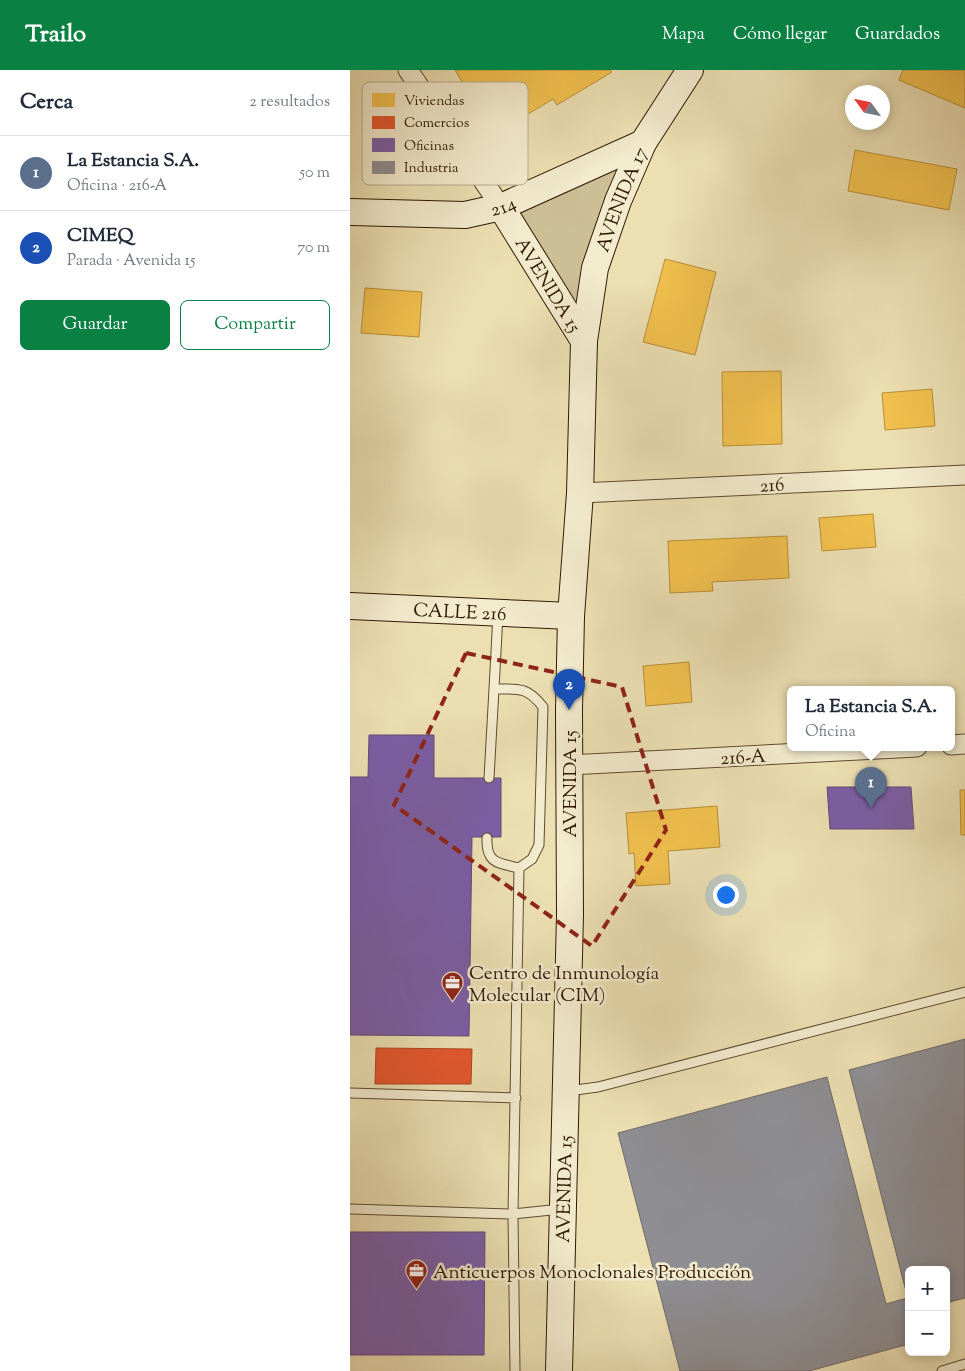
<!DOCTYPE html>
<html lang="es">
<head>
<meta charset="utf-8">
<style>
	:root { --surface:#fff; --page:#f6f6f7; --text:#1f2937; --muted:#747a83; --line:#e0e1e3; --accent:#0b8043 }
	body { margin:0; font-family:"Sorts Mill Goudy",serif; background:var(--page); color:var(--text) }
	.controls { position:absolute; right:15px; bottom:15px; display:grid; overflow:hidden; border-radius:8px; box-shadow:0 2px 12px #0003 }
	.controls button { width:45px; height:45px; display:grid; place-items:center; padding:0; border:0; border-bottom:1px solid var(--line); background:var(--surface); color:var(--text); font:25px sans-serif }
	.compass { position:absolute; left:495px; top:15px; width:45px; height:45px; border-radius:50%; background:var(--surface); box-shadow:0 2px 12px #0003; rotate:303deg }
	.you { position:absolute; left:375px; top:824px; width:18px; height:18px; margin:-12px; border:4px solid #fff; border-radius:50%; background:#1a73e8; box-shadow:0 0 0 8px #1a73e833 }
	.badge { display:grid; place-items:center; width:32px; height:32px; border-radius:50%; background:var(--accent); color:#fff; font-size:16px; font-weight:700 }
	.pin { position:absolute; translate:-50% -41px; filter:drop-shadow(0 1px 2px #0008) }
	.pin::after { content:''; position:absolute; top:26px; width:18px; height:15px; background:inherit; clip-path:polygon(0 0,100% 0,50% 100%) }
	.popup { position:absolute; left:437px; top:616px; width:168px; height:65px; box-sizing:border-box; display:grid; place-content:center; border-radius:8px; background:var(--surface); filter:drop-shadow(0 1px 4px #0005); font-size:16px; white-space:nowrap; color:var(--muted) }
	.popup b { font-size:19px; color:var(--text) }
	.popup::after { content:''; position:absolute; left:50%; top:100%; margin-left:-10px; border:10px solid transparent; border-top-color:var(--surface) }
	.list { margin:0; padding:0; list-style:none }
	h2 { display:flex; justify-content:space-between; align-items:center; height:65px; margin:0; padding:0 20px; font-size:21px }
	h2 small { font-size:16px; font-weight:400; color:var(--muted) }
	.list li { display:grid; grid-template-columns:32px 1fr auto; gap:15px; align-items:center; box-sizing:border-box; height:75px; padding:0 20px; border-top:1px solid var(--line) }
	.list b { display:block; font-size:19px; white-space:nowrap }
	.list p { margin:0; font-size:16px; white-space:nowrap; color:var(--muted) }
	.list em { font-size:16px; font-style:normal; color:var(--muted) }
	.actions { display:flex; gap:10px; padding:15px 20px }
	.actions a { flex:1; padding:11px 0; border:1px solid var(--accent); border-radius:8px; text-align:center; font-size:18px; color:var(--accent) }
	.actions .main { background:var(--accent); color:#fff }
	.map { position:relative; flex:none; width:615px; height:1301px; overflow:hidden }
	header { display:flex; align-items:center; gap:30px; box-sizing:border-box; height:70px; padding:0 25px; background:var(--accent); color:#fff }
	header strong { font-size:24px }
	nav { display:flex; gap:28px; margin-inline-start:auto; font-size:18px }
	main { display:flex }
	aside { flex:1; background:var(--surface) }
	.map>svg:first-child { display:block }
</style>
</head>
<body>
<header>
<strong>Trailo</strong>
<nav><a>Mapa</a><a>Cómo llegar</a><a>Guardados</a></nav>
</header>
<main>
<aside>
<h2>Cerca<small>2 resultados</small></h2>
<ul class="list">
<li><span class="badge" style="background:#5c6f8a">1</span><div><b>La Estancia S.A.</b><p>Oficina · 216-A</p></div><em>50 m</em></li>
<li><span class="badge" style="background:#1a4fb4">2</span><div><b>CIMEQ</b><p>Parada · Avenida 15</p></div><em>70 m</em></li>
</ul>
<div class="actions"><a class="main">Guardar</a><a>Compartir</a></div>
</aside>
<div class="map">
<svg width="615" height="1301" viewBox="0 0 615 1301">
	<rect width="100%" height="100%" fill="#ece0b3"/>
	<filter id="stains"><feTurbulence type="fractalNoise" baseFrequency=".004" numOctaves="4"/><feColorMatrix values="0 0 0 0 .2 0 0 0 0 .09 0 0 0 0 .02 0 0 0 .5 -.17"/></filter>
	<radialGradient id="worn" r=".72"><stop offset=".6" stop-color="#630" stop-opacity="0"/><stop offset="1" stop-color="#630" stop-opacity=".3"/></radialGradient>
	<path fill="#ccbe95" stroke="#7e6c4c" d="M293,73L234,271L151,137Z"/>
	<path fill="#f2c14e" stroke="#b88f38" d="M105,0H260L262,2L207,35L203,29L143,65Z
		M553,0H615V38L549,10Z
		M505,80L607,99L599,140L498,121Z
		M315,189L366,202L345,285L293,272Z
		M15,218L72,222L69,267L11,263Z
		M431,301L432,374L373,376L372,302Z
		M582,319L585,356L535,360L532,323Z
		M523,444L526,477L472,481L469,448Z
		M437,466L439,508L362,512L363,521L320,523L318,471Z
		M339,592L342,632L296,636L293,596Z
		M610,720H615V765H611Z
		M367,736L370,777L318,781L320,814L286,816L284,783L279,784L276,743Z"/>
	<path fill="#e4572e" stroke="#ae4421" d="M26,978L122,979L121,1014H25Z"/>
	<path fill="#7b5ea7" stroke="#644976" d="M19,665H84V708H151V767H122L119,966L0,965V707H18Z
		M477,717H561L564,759H480Z
		M0,1162H135L134,1285H0Z"/>
	<path fill="#8d8d92" stroke="#716a67" d="M615,969V1228L596,1233V1200H559V1233L499,1000Z
		M477,1007L536,1234L557,1228L559,1274L459,1301H330L268,1063Z"/>
	<g fill="none" stroke-linecap="round" stroke-linejoin="round">
		<defs>
			<path id="lane" d="M144,619L148,544
				M137,768C136,793 147,793 169,798L182,789L189,775L193,637C177,616 168,619 144,619L139,708
				M218,1021L248,1017L615,922
				M0,1023L166,1028
				M0,1139L163,1144L211,1139
				M165,1301L163,1144L169,798
				M592,1301L615,1294"/>
			<path id="street" d="M58,0L151,137
				M230,423L615,405
				M601,675L615,674
				M219,695L567,677"/>
			<g id="secondary">
				<path id="s1" d="M151,137L234,271"/>
				<path id="s2" d="M0,142L115,145L151,137L293,73"/>
				<path id="s3" d="M0,536L221,546"/>
				<path id="s4" d="M209,1301L220,845L219,640L221,546L230,423L234,271L245,198L268,131L293,73L340,0"/>
			</g>
		</defs>
		<use href="#lane" stroke="#5e4b2f" stroke-width="11"/>
		<use href="#street" stroke="#5e4b2f" stroke-width="21"/>
		<use href="#secondary" stroke="#2f1903" stroke-width="28"/>
		<use href="#lane" stroke="#f3ebce" stroke-width="9"/>
		<use href="#street" stroke="#f3ebce" stroke-width="19"/>
		<use href="#secondary" stroke="#f3ebce" stroke-width="26"/>
	</g>
	<path fill="none" stroke="#8f2418" stroke-width="4" stroke-dasharray="10 6" stroke-linejoin="round" d="M116,583L272,617L316,760L242,876L44,735Z"/>
	<defs>
		<symbol id="office-pin" viewBox="-11 -11 22 30"><path d="M0 17L-7.5 6A9.5 9.5 0 1 1 7.5 6Z" fill="#8f2418" stroke="#f3ebce"/><path d="M-6-3h4V-5.5h4V-3h4V5H-6ZM-1-4.5V-3h2v-1.5ZM-6 0V1H6V0Z" fill="#fff"/></symbol>
	</defs>
	<g fill-rule="evenodd">
		<use href="#office-pin" x="90" y="900" width="25" height="34"/>
		<use href="#office-pin" x="54" y="1188" width="25" height="34"/>
	</g>
	<g text-anchor="middle" stroke-width="5" stroke-linejoin="round" paint-order="stroke">
		<g font-size="19" fill="#2f1903" stroke="#f3ebce">
			<text dy="7" stroke="none"><textPath href="#s4" startOffset="1178">AVENIDA 17</textPath></text>
			<text dy="7" stroke="none"><textPath href="#s2" startOffset="154">214</textPath></text>
			<text dy="7" stroke="none"><textPath href="#s1" startOffset="91">AVENIDA 15</textPath></text>
			<text transform="translate(422 414) rotate(-3)" y="7">216</text>
			<text dy="7" stroke="none"><textPath href="#s3" startOffset="110">CALLE 216</textPath></text>
			<text transform="translate(393 686) rotate(-3)" y="7">216-A</text>
			<text transform="translate(219 714) rotate(-90)" y="7">AVENIDA 15</text>
			<text dy="7" stroke="none"><textPath href="#s4" startOffset="182">AVENIDA 15</textPath></text>
		</g>
		<g font-size="19" fill="#2f1903" stroke="#f3ebce" text-anchor="start">
			<text x="119" y="909">Centro de Inmunología<tspan x="119" dy="22">Molecular (CIM)</tspan></text>
			<text x="83" y="1208">Anticuerpos Monoclonales Producción</text>
		</g>
	</g>
	<rect x="12" y="12" width="166" height="103" rx="8" fill="#f3ebce" stroke="#b8ac91" stroke-width="1"/>
	<rect x="22" y="23" width="23" height="14" fill="#f2c14e"/>
	<rect x="22" y="46" width="23" height="13" fill="#e4572e"/>
	<rect x="22" y="68" width="23" height="14" fill="#7b5ea7"/>
	<rect x="22" y="91" width="23" height="13" fill="#8d8d92"/>
	<g font-size="14" fill="#2f1903">
		<text x="54" y="35">Viviendas</text>
		<text x="54" y="57">Comercios</text>
		<text x="54" y="80">Oficinas</text>
		<text x="54" y="102">Industria</text>
	</g>
	<rect width="100%" height="100%" filter="url(#stains)"/>
	<rect width="100%" height="100%" fill="url(#worn)"/>
</svg>
<div class="controls">
<button>+</button>
<button>−</button>
</div>
<svg class="compass" viewBox="-18 -18 36 36"><path d="M0-13l5 13h-10z" fill="#e53935"/><path d="M0 13l5-13h-10z" fill="#747a83"/></svg>
<div class="you"></div>
<div class="pin badge" style="left:521px;top:738px;background:#5c6f8a">1</div>
<div class="popup"><b>La Estancia S.A.</b>Oficina</div>
<div class="pin badge" style="left:219px;top:640px;background:#1a4fb4">2</div>
</div>
</main>
</body>
</html>
